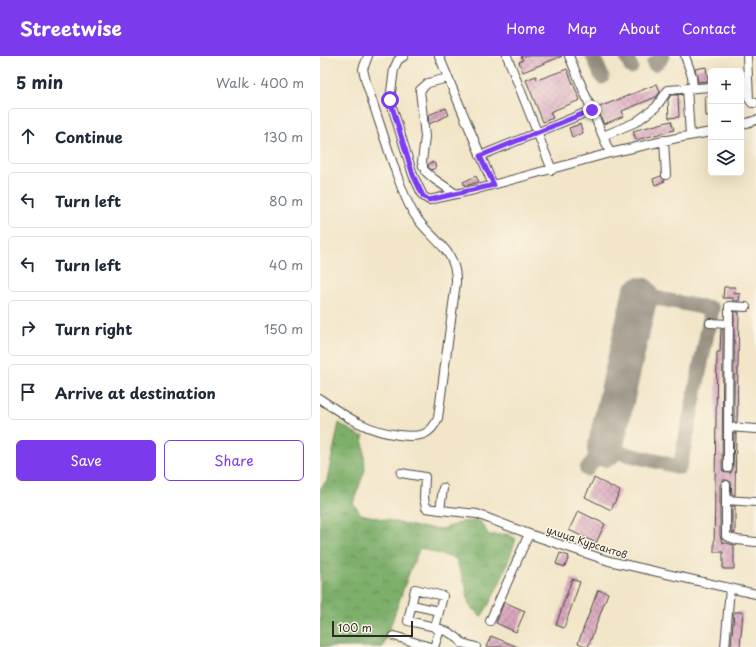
<!DOCTYPE html>
<html lang="en">
<head>
<meta charset="utf-8">
<style>
	:root { --surface:#fff; --page:#f6f6f7; --text:#1f2937; --muted:#747a83; --line:#e0e1e3; --accent:#7c3aed }
	body { margin:0; font-family:"Playpen Sans",sans-serif; background:var(--page); color:var(--text) }
	.controls { position:absolute; right:12px; top:12px; display:grid; overflow:hidden; border-radius:6px; box-shadow:0 4px 16px #0002 }
	.controls button { width:36px; height:36px; display:grid; place-items:center; padding:0; border:0; border-bottom:1px solid var(--line); background:var(--surface); color:var(--text); font:20px sans-serif }
	.scale { position:absolute; left:12px; bottom:10px; width:81px; box-sizing:border-box; padding-left:4px; border:2px solid #2b2b2b; border-top:0; font-size:11px; line-height:14px; white-space:nowrap; color:#2b2b2b; -webkit-text-stroke:3px #fcf5e5; paint-order:stroke }
	.stop { position:absolute; width:12px; height:12px; margin:-9px; border:3px solid #7c3aed; border-radius:50%; background:#fff }
	.stop.end { background:#7c3aed; border-color:#fff; box-shadow:0 1px 4px #0008 }
	.list { margin:0; padding:0; list-style:none }
	h2 { display:flex; justify-content:space-between; align-items:center; height:52px; margin:0; padding:0 16px; font-size:17px }
	h2 small { font-size:13px; font-weight:400; color:var(--muted) }
	.list li { display:grid; grid-template-columns:26px 1fr auto; gap:12px; align-items:center; box-sizing:border-box; height:56px; margin:0 8px 8px; padding:0 8px; border:1px solid var(--line); border-radius:6px }
	.list b { display:block; font-size:15px; white-space:nowrap }
	.list em { font-size:13px; font-style:normal; color:var(--muted) }
	.actions { display:flex; gap:8px; padding:12px 16px }
	.actions a { flex:1; padding:9px 0; border:1px solid var(--accent); border-radius:6px; text-align:center; font-size:14px; color:var(--accent) }
	.actions .main { background:var(--accent); color:#fff }
	.icon { flex:none; width:22px; height:22px; fill:none; stroke:currentColor; stroke-width:2; stroke-linecap:round; stroke-linejoin:round }
	.map { position:relative; flex:none; width:436px; height:591px; overflow:hidden }
	header { display:flex; align-items:center; gap:24px; box-sizing:border-box; height:56px; padding:0 20px; background:var(--accent); color:#fff }
	header strong { font-size:19px }
	nav { display:flex; gap:22px; margin-inline-start:auto; font-size:14px }
	main { display:flex }
	aside { flex:1; background:var(--surface) }
	.map>svg:first-child { display:block }
</style>
</head>
<body>
<header>
<strong>Streetwise</strong>
<nav><a>Home</a><a>Map</a><a>About</a><a>Contact</a></nav>
</header>
<main>
<aside>
<h2>5 min<small>Walk · 400 m</small></h2>
<ul class="list">
<li><svg class="icon" aria-label="ahead" viewBox="0 0 24 24"><path d="M12 20V5M6 11l6-6 6 6"/></svg><div><b>Continue</b></div><em>130 m</em></li>
<li><svg class="icon" aria-label="left" viewBox="0 0 24 24"><path d="M17 20v-9H6M10 6l-5 5 5 5"/></svg><div><b>Turn left</b></div><em>80 m</em></li>
<li><svg class="icon" aria-label="left" viewBox="0 0 24 24"><path d="M17 20v-9H6M10 6l-5 5 5 5"/></svg><div><b>Turn left</b></div><em>40 m</em></li>
<li><svg class="icon" aria-label="right" viewBox="0 0 24 24"><path d="M7 20v-9h11M14 6l5 5-5 5"/></svg><div><b>Turn right</b></div><em>150 m</em></li>
<li><svg class="icon" aria-label="arrive" viewBox="0 0 24 24"><path d="M6 21V4h12l-3 4 3 4H6"/></svg><div><b>Arrive at destination</b></div></li>
</ul>
<div class="actions"><a class="main">Save</a><a>Share</a></div>
</aside>
<div class="map">
<svg width="436" height="591" viewBox="0 0 436 591">
	<defs>
		<pattern id="forest-crowns" width="20" height="18" patternUnits="userSpaceOnUse"><rect width="20" height="18" fill="#7daf6a"/><path d="M2 6a3 3 0 1 1 6 0M12 15a3 3 0 1 1 6 0" fill="none" stroke="#678f57"/></pattern>
		<pattern id="building-cross-hatch" width="8" height="8" patternUnits="userSpaceOnUse"><rect width="8" height="8" fill="#daa6c0"/><path d="M0 0l8 8M0 8l8-8" fill="none" stroke="#b1879c"/></pattern>
	</defs>
	<rect width="100%" height="100%" fill="#fcf5e5"/>
	<filter id="ink" filterUnits="userSpaceOnUse"><feTurbulence type="fractalNoise" baseFrequency=".025" numOctaves="2"/><feDisplacementMap in="SourceGraphic" scale="8" xChannelSelector="R" yChannelSelector="G"/><feConvolveMatrix kernelMatrix="1 2 1 2 8 2 1 2 1" color-interpolation-filters="sRGB"/></filter>
	<filter id="wash" filterUnits="userSpaceOnUse"><feTurbulence type="fractalNoise" baseFrequency=".012" numOctaves="4" result="noise"/><feDisplacementMap in="SourceGraphic" scale="16" xChannelSelector="R" yChannelSelector="G"/><feGaussianBlur stdDeviation="0.9" result="paint"/><feColorMatrix in="noise" values="0 0 0 0 0 0 0 0 0 0 0 0 0 0 0 0 0 1.4 0 .05"/><feComposite in="paint" operator="in"/></filter>
	<g filter="url(#wash)">
		<rect width="100%" height="100%" fill="#f2e5c8"/>
		<path fill="url(#forest-crowns)" stroke="#546d4a" d="M19,367L42,381L43,379L45,414L33,447L41,458L97,471L122,473L142,466L160,465L169,479L187,478L196,483C187,509 177,538 161,561L149,549L146,531L136,503L100,492L89,517L63,591H0V432H1L7,424Z"/>
		<g fill="none" stroke-linecap="round" stroke-linejoin="round">
			<path stroke="#8e887a" stroke-width="15" d="M273,0L282,21
				M306,0L311,11
				M334,8L340,4L342,0
				M267,413L279,397L285,393L360,411L392,253L320,239"/>
			<path stroke="#8e887a" stroke-width="36" d="M285,393L320,239"/>
		</g>
		<g id="blocks">
			<path fill="url(#building-cross-hatch)" d="M201,0H242L203,16L199,6L203,4Z
				M386,11L388,25L378,26L375,13Z
				M247,13L260,44L230,56L233,62L223,66L206,24L216,20L217,24Z
				M337,28L340,36L336,41L302,55L304,60L284,68L277,52Z
				M351,39H358L359,61L349,62L348,44Z
				M385,40H391V60H386Z
				M126,52L129,59L109,68L108,59Z
				M351,65L354,74L316,84L313,75Z
				M260,68L263,77L252,81L249,72Z
				M108.5 110a3.5 3.5 0 1 1 7 0a3.5 3.5 0 1 1-7 0Z
				M156,120L159,126L145,130L143,126Z
				M341,120L345,125L335,129L333,123Z
				M404,231H415L414,237L420,238L419,245H413V242H403Z
				M414,256H419L417,366H414Z
				M401,273H403L402,412L403,415L408,417H411L413,412L414,377H416L415,439H412L411,426L406,424H403L400,429V480L402,486L414,489V513H403V496H394L397,296H400Z
				M274,422L300,435L291,454L265,441Z
				M412,450H415V477L412,476Z
				M258,455L285,468L276,487L249,474Z
				M240,497L249,500L245,511L236,508Z
				M252,523L260,526L244,572L236,569Z
				M278,534L288,537L268,591L258,587Z
				M184,546L205,555L196,576L176,567Z
				M414,556H423L420,591H411Z
				M171,580L198,591H166Z"/>
		</g>
	</g>
	<g filter="url(#ink)">
		<use href="#blocks" fill-opacity="0" stroke="#494743" stroke-width="1"/>
		<g fill="none" stroke-linecap="round" stroke-linejoin="round">
			<defs>
				<path id="minor" d="M84,0L78,4L74,13L70,44L93,119L103,140L109,144L154,134L290,97L357,82L391,76
					M119,0L173,129
					M187,0L232,114
					M249,0L290,97
					M365,0L372,20L373,32
					M427,0L429,43L432,47H436
					M367,32L370,79
					M421,69L436,64
					M283,80L316,66L336,51L348,34L391,31
					M344,84L346,119
					M160,100L272,54
					M103,110L102,106L105,81L100,34L108,27L128,22
					M106,116L114,123L136,138
					M390,267L409,268
					M0,343C27,361 46,375 79,379C87,380 95,381 104,378C111,375 115,369 118,362L136,226C137,192 110,184 94,158C83,140 77,119 70,99C62,74 54,50 46,26L43,13L48,0
					M408,371L409,250L426,251
					M408,412V371L436,373
					M81,417L105,421L104,442L106,452L120,454
					M406,429V480L417,484L436,486
					M123,432L120,454L157,458L209,478
					M406,444L436,446
					M92,549L119,555
					M170,565L209,478L289,505L436,538
					M115,572L123,540L95,533L88,565C105,569 131,572 142,587
					M74,580L110,591
					M142,587L156,591
					M114,591L120,574
					M405,591L410,532"/>
			</defs>
			<use href="#minor" stroke="#494743" stroke-width="10"/>
			<use href="#minor" stroke="#fff" stroke-width="8"/>
		</g>
	</g>
	<g fill="none" stroke-linecap="round" stroke-linejoin="round" filter="url(#ink)">
		<path stroke="#7c3aed" stroke-width="5" d="M70,44L93,119L103,140L109,144L174,129L160,100L272,54"/>
	</g>
	<g text-anchor="middle" stroke-width="3" stroke-linejoin="round" paint-order="stroke">
		<g font-size="10" fill="#2b2b2b" stroke="#fcf5e5">
			<text transform="translate(267 486) rotate(18)" y="4">улица Курсантов</text>
		</g>
	</g>
</svg>
<div class="controls">
<button>+</button>
<button>−</button>
<button><svg class="icon" aria-label="layers" viewBox="0 0 24 24"><path d="M12 4l9 5-9 5-9-5zM3 14l9 5 9-5"/></svg></button>
</div>
<div class="scale">100 m</div>
<div class="stop" style="left:70px;top:44px"></div>
<div class="stop end" style="left:272px;top:54px"></div>
</div>
</main>
</body>
</html>
